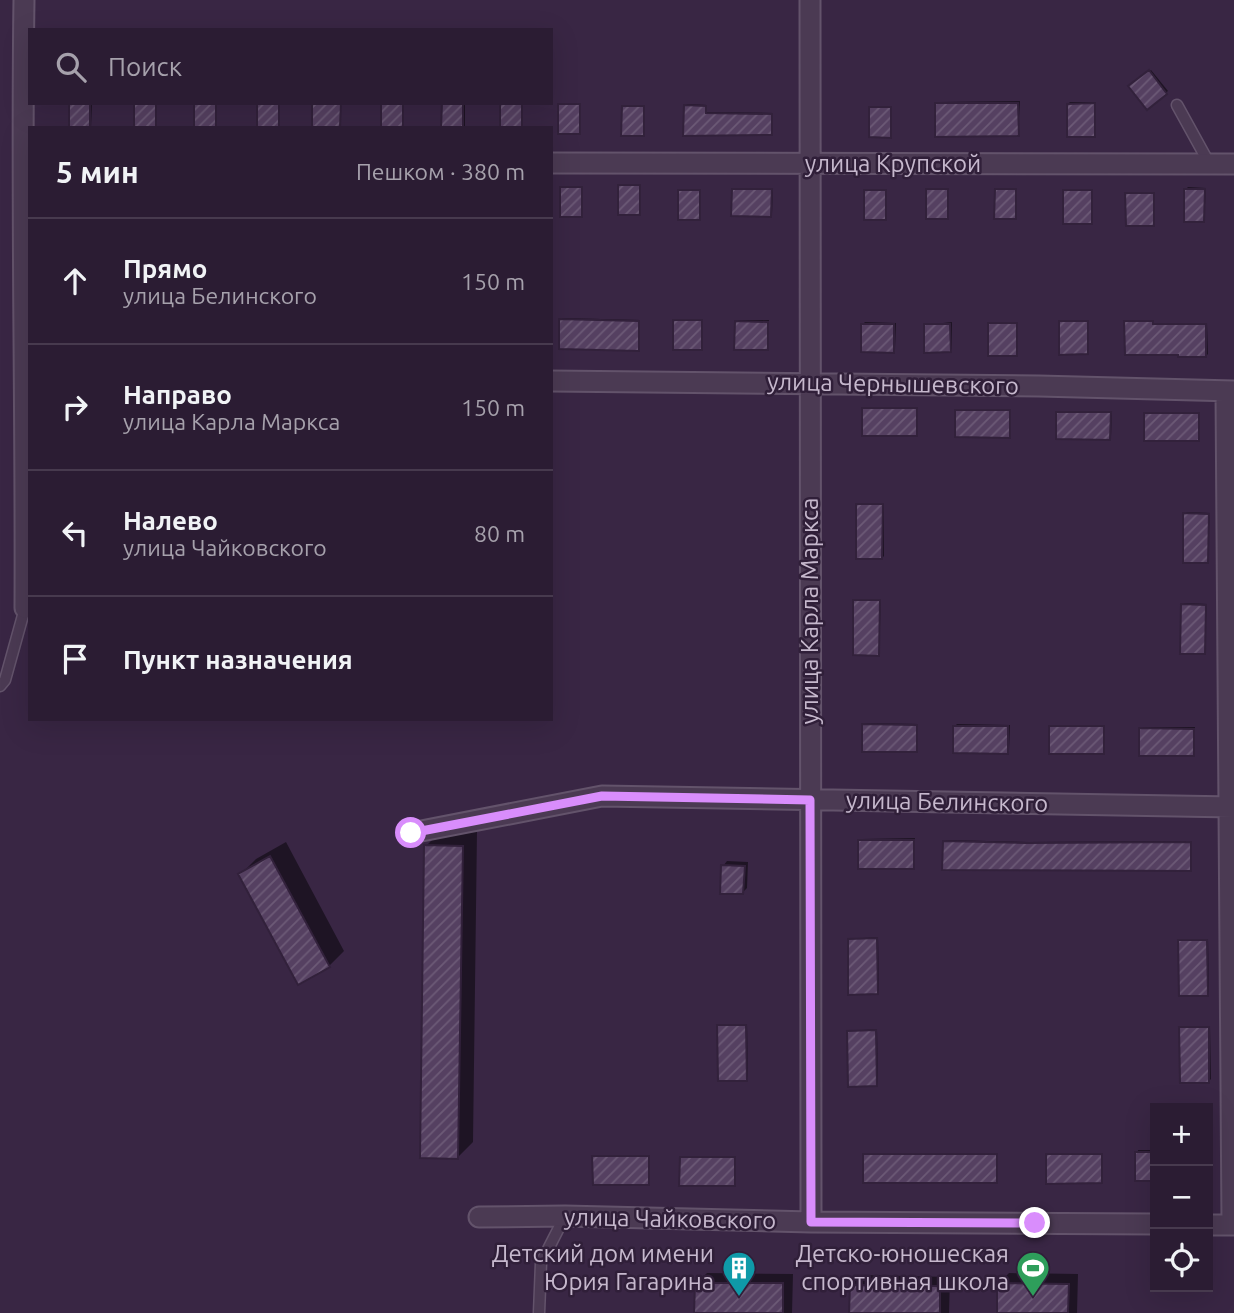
<!DOCTYPE html>
<html lang="ru">
<head>
<meta charset="utf-8">
<style>
	:root { --surface:#2b1c33; --page:#33253b; --text:#f1f3f6; --muted:#a6a1ac; --line:#473a4e }
	body { margin:0; font-family:Ubuntu,sans-serif; background:var(--page); color:var(--text) }
	.controls { position:absolute; right:21px; bottom:21px; display:grid; overflow:hidden; border-radius:0px; box-shadow:0 7px 28px #0002 }
	.controls button { width:63px; height:63px; display:grid; place-items:center; padding:0; border:0; border-bottom:2px solid var(--line); background:var(--surface); color:var(--text); font:35px sans-serif }
	.stop { position:absolute; width:21px; height:21px; margin:-16px; border:5px solid #d98dfc; border-radius:50%; background:#fff }
	.stop.end { background:#d98dfc; border-color:#fff; box-shadow:0 2px 7px #0008 }
	.list { margin:0; padding:0; list-style:none }
	h2 { display:flex; justify-content:space-between; align-items:center; height:91px; margin:0; padding:0 28px; font-size:30px }
	h2 small { font-size:23px; font-weight:400; color:var(--muted) }
	.list li { display:grid; grid-template-columns:46px 1fr auto; gap:21px; align-items:center; box-sizing:border-box; height:126px; padding:0 28px; border-top:2px solid var(--line) }
	.list b { display:block; font-size:26px; white-space:nowrap }
	.list p { margin:0; font-size:23px; white-space:nowrap; color:var(--muted) }
	.list em { font-size:23px; font-style:normal; color:var(--muted) }
	.icon { flex:none; width:38px; height:38px; fill:none; stroke:currentColor; stroke-width:2; stroke-linecap:round; stroke-linejoin:round }
	.map { position:relative; flex:none; width:1234px; height:1313px; overflow:hidden }
	.search { position:absolute; background:var(--surface); box-shadow:0 7px 28px #0002; left:28px; top:28px; width:525px; height:77px; display:flex; align-items:center; gap:18px; box-sizing:border-box; padding:0 24px; border-radius:0px; color:var(--muted); font-size:26px }
	.panel { position:absolute; background:var(--surface); box-shadow:0 7px 28px #0002; left:28px; top:126px; width:525px; height:595px; border-radius:0px }
	.map>svg:first-child { display:block }
</style>
</head>
<body>
<div class="map">
<svg width="1234" height="1313" viewBox="0 0 1234 1313">
	<defs>
		<pattern id="building-hatch" width="6" height="6" patternUnits="userSpaceOnUse" patternTransform="scale(1.75)"><rect width="6" height="6" fill="#554061"/><path d="M-1 1l2-2M0 6l6-6M5 7l2-2" fill="none" stroke="#6c5a76"/></pattern>
	</defs>
	<rect width="100%" height="100%" fill="#392644"/>
	<path fill="#0007" d="M1151,70L1168,91L1147,107L1131,86Z
		M1020,101L1018,134L937,104L939,102Z
		M1070,102H1096L1095,135L1068,104Z
		M70,103H92L91,128H70Z
		M196,103H217L216,128H196Z
		M443,103H465V128H443Z
		M503,103H523V128H502Z
		M562,103H581L579,132L560,104Z
		M687,104L707,105V112L773,113V131L771,133L707,132L685,106Z
		M625,105H645L643,134L623,106Z
		M873,106H892L890,136L871,108Z
		M622,184H641L639,214L620,186Z
		M563,186H583L581,215L562,188Z
		M1188,187L1206,188L1204,220L1186,189Z
		M736,188H773L772,213L771,215L734,189Z
		M930,188H949L947,218L928,190Z
		M998,188H1017L1015,218L996,190Z
		M682,189H701L699,218L680,191Z
		M868,189H887L885,218L866,191Z
		M1066,189H1093L1091,222L1065,191Z
		M1129,192H1155L1154,224L1127,193Z
		M562,318L640,320V348L638,350L561,320Z
		M677,319H703L701,348L675,320Z
		M738,320H769V347L767,349L736,322Z
		M1062,320H1089L1087,353L1061,322Z
		M1128,320H1154V323H1207L1208,354L1206,356L1126,322Z
		M865,322L896,323L895,349L894,351L863,324Z
		M952,322V349L950,351L925,325Z
		M992,322H1018L1016,354L990,323Z
		M866,407H918V432L916,434L864,409Z
		M959,409H1011V434L1009,436L957,410Z
		M1059,411H1112L1111,436L1110,438L1057,412Z
		M1148,412H1200V438L1198,439L1146,414Z
		M860,503H884V556L882,558L858,505Z
		M1187,512L1210,513L1207,562L1185,514Z
		M857,599H881L879,654L855,601Z
		M1184,603L1207,604L1204,653L1182,605Z
		M865,723L918,724V749L916,751L864,725Z
		M957,724L1010,725L1009,750L1007,752L955,726Z
		M1053,725H1105V751L1103,752L1051,727Z
		M1143,727H1195V753L1193,755L1141,729Z
		M441,831H477L473,1142L458,1157L426,846Z
		M915,838L913,867L860,840L862,839Z
		M946,840L1029,842L1192,841V867L1190,869L944,841Z
		M286,842L344,951L329,966L241,874L256,859Z
		M727,861L748,862L747,888L742,893L723,866Z
		M878,937L879,991L877,993L849,939Z
		M1182,939H1208L1209,992L1207,994L1180,941Z
		M721,1024H747L748,1077L746,1079L719,1026Z
		M1183,1026H1210L1211,1079L1209,1081L1181,1028Z
		M877,1029L878,1083L876,1085L849,1031Z
		M1138,1150H1155V1179H1137Z
		M866,1153H998V1179L996,1181L864,1154Z
		M1049,1153H1103V1180L1101,1182L1048,1155Z
		M596,1155H650V1181L648,1183L594,1157Z
		M683,1156H736V1183L735,1184L681,1158Z
		M707,1273L793,1274L792,1313H696L697,1283Z
		M1009,1273L1078,1274L1077,1313H998L999,1283Z
		M861,1275L950,1277L949,1313H851V1285Z"/>
	<path fill="url(#building-hatch)" stroke="#32213b" stroke-width="2" d="M1149,70L1167,94L1147,110L1128,86Z
		M69,103H90V128H69Z
		M134,103H156V128H134Z
		M194,103H216V128H194Z
		M257,103H279V128H257Z
		M312,103H341L340,128H312Z
		M381,103H403V128H381Z
		M442,103H463V128H441Z
		M935,103H1018L1019,136L935,137Z
		M1095,103V137H1067V104Z
		M500,104H522V128H500Z
		M558,104H580V134H558Z
		M684,105L706,106V113L772,114V135L683,136Z
		M622,106H644V136H621Z
		M869,107H891V138L869,137Z
		M618,185H640V215H618Z
		M560,187H582V217H560Z
		M732,189H772L771,217L731,216Z
		M926,189H948V219H926Z
		M995,189H1016V219H994Z
		M1184,189H1205L1204,222H1184Z
		M678,190H700V220H678Z
		M864,190H886V220H864Z
		M1063,190H1092V224H1063Z
		M1125,193H1154V226H1126Z
		M559,319L639,321V351L559,349Z
		M673,320H702V350H673Z
		M735,321L768,322V350H734Z
		M1059,321H1088V354L1059,355Z
		M1124,321H1153V324H1206V357H1178V355H1125Z
		M988,323H1017V356H988Z
		M861,324H894V353L861,352Z
		M924,324H950L951,352L924,353Z
		M862,408H917V436H862Z
		M955,410H1010V438L955,437Z
		M1056,412H1111L1110,440L1056,439Z
		M1144,413H1199V441H1144Z
		M856,504H883L882,559H856Z
		M1183,513L1209,514L1208,563H1183Z
		M853,600H880L879,656L853,655Z
		M1181,604L1206,605L1205,654H1180Z
		M862,724L917,725V752H862Z
		M953,726H1008V754L953,753Z
		M1049,726H1104V754H1049Z
		M1139,728L1194,729V756H1139Z
		M858,840H914V869H858Z
		M943,841L1026,843L1191,842V871L942,870Z
		M424,845L463,846L458,1159L420,1158Z
		M270,856L330,967L298,985L238,874Z
		M721,865L745,866L743,894H720Z
		M877,938L878,994L848,995V939Z
		M1178,940H1207L1208,996H1179Z
		M717,1025H746L747,1081H718Z
		M1179,1027H1209V1083H1180Z
		M876,1030L877,1086L848,1087L847,1031Z
		M1135,1152H1155V1181H1135Z
		M863,1154H997V1183H863Z
		M1046,1154H1102V1183L1046,1184Z
		M592,1156H649V1185H593Z
		M680,1157H735V1186H679Z
		M695,1283H783V1313H694Z
		M997,1283L1069,1284L1068,1313H997Z
		M850,1285L940,1286V1313H849Z"/>
	<g fill="none" stroke-linecap="round" stroke-linejoin="round">
		<defs>
			<path id="service" d="M1177,105L1209,163
				M0,686L5,680L25,608
				M539,1313L541,1263L565,1216"/>
			<path id="minor" d="M24,0C21,203 26,405 25,608
				M810,0L811,1222
				M551,163L1234,164
				M551,381L1039,386L1234,391
				M1226,391L1232,1225
				M411,833L602,796L1234,807
				M479,1217L565,1216L811,1222L1155,1224
				M1208,1225H1234"/>
		</defs>
		<use href="#service" stroke="#63536b" stroke-width="13"/>
		<use href="#minor" stroke="#63536b" stroke-width="23"/>
		<use href="#service" stroke="#4b3a53" stroke-width="10"/>
		<use href="#minor" stroke="#4b3a53" stroke-width="19"/>
	</g>
	<g fill="none" stroke-linecap="round" stroke-linejoin="round">
		<path stroke="#d98dfc" stroke-width="9" d="M411,833L602,796L810,800L811,1222L1035,1223"/>
	</g>
	<defs>
		<symbol id="building-pin" viewBox="-11 -11 22 30"><path d="M0 17L-7.5 6A9.5 9.5 0 1 1 7.5 6Z" fill="#0f9aa8" stroke="#301f39"/><path d="M-4-6H4V6H1V3H-1V6H-4ZM-2.5-4.3h1.7v1.8h-1.7ZM.8-4.3h1.7v1.8H.8ZM-2.5-1h1.7V.8h-1.7ZM.8-1h1.7V.8H.8Z" fill="#fff"/></symbol>
		<symbol id="stadium-pin" viewBox="-11 -11 22 30"><path d="M0 17L-7.5 6A9.5 9.5 0 1 1 7.5 6Z" fill="#2e9e5b" stroke="#301f39"/><path d="M0-5a6.5 5 0 1 0 0 10a6.5 5 0 1 0 0-10ZM-3.5-1.8h7v3.6h-7Z" fill="#fff"/></symbol>
	</defs>
	<g fill-rule="evenodd">
		<use href="#building-pin" x="720" y="1249" width="38" height="52"/>
		<use href="#stadium-pin" x="1014" y="1249" width="38" height="52"/>
	</g>
	<g text-anchor="middle" stroke-width="5" stroke-linejoin="round" paint-order="stroke">
		<g font-size="24" fill="#c6b8cd" stroke="#301f39">
			<text x="893" y="172">улица Крупской</text>
			<text transform="translate(893 384) rotate(1)" y="8">улица Чернышевского</text>
			<text transform="translate(810 611) rotate(-90)" y="8">улица Карла Маркса</text>
			<text transform="translate(947 802) rotate(1)" y="8">улица Белинского</text>
			<text transform="translate(670 1219) rotate(1)" y="8">улица Чайковского</text>
		</g>
		<g font-size="24" fill="#c6b8cd" stroke="#301f39" text-anchor="end">
			<text x="714" y="1262">Детский дом имени<tspan x="714" dy="28">Юрия Гагарина</tspan></text>
			<text x="1009" y="1262">Детско-юношеская<tspan x="1009" dy="28">спортивная школа</tspan></text>
		</g>
	</g>
</svg>
<div class="controls">
<button>+</button>
<button>−</button>
<button><svg class="icon" aria-label="locate" viewBox="0 0 24 24"><circle cx="12" cy="12" r="6"/><path d="M12 2v4M12 18v4M2 12h4M18 12h4"/></svg></button>
</div>
<div class="stop" style="left:411px;top:833px"></div>
<div class="stop end" style="left:1035px;top:1223px"></div>
<div class="search"><svg class="icon" aria-label="search" viewBox="0 0 24 24"><circle cx="10" cy="10" r="6"/><path d="M15 15l6 6"/></svg>Поиск</div>
<section class="panel">
<h2>5 мин<small>Пешком · 380 m</small></h2>
<ul class="list">
<li><svg class="icon" aria-label="ahead" viewBox="0 0 24 24"><path d="M12 20V5M6 11l6-6 6 6"/></svg><div><b>Прямо</b><p>улица Белинского</p></div><em>150 m</em></li>
<li><svg class="icon" aria-label="right" viewBox="0 0 24 24"><path d="M7 20v-9h11M14 6l5 5-5 5"/></svg><div><b>Направо</b><p>улица Карла Маркса</p></div><em>150 m</em></li>
<li><svg class="icon" aria-label="left" viewBox="0 0 24 24"><path d="M17 20v-9H6M10 6l-5 5 5 5"/></svg><div><b>Налево</b><p>улица Чайковского</p></div><em>80 m</em></li>
<li><svg class="icon" aria-label="arrive" viewBox="0 0 24 24"><path d="M6 21V4h12l-3 4 3 4H6"/></svg><div><b>Пункт назначения</b></div></li>
</ul>
</section>
</div>
</body>
</html>
